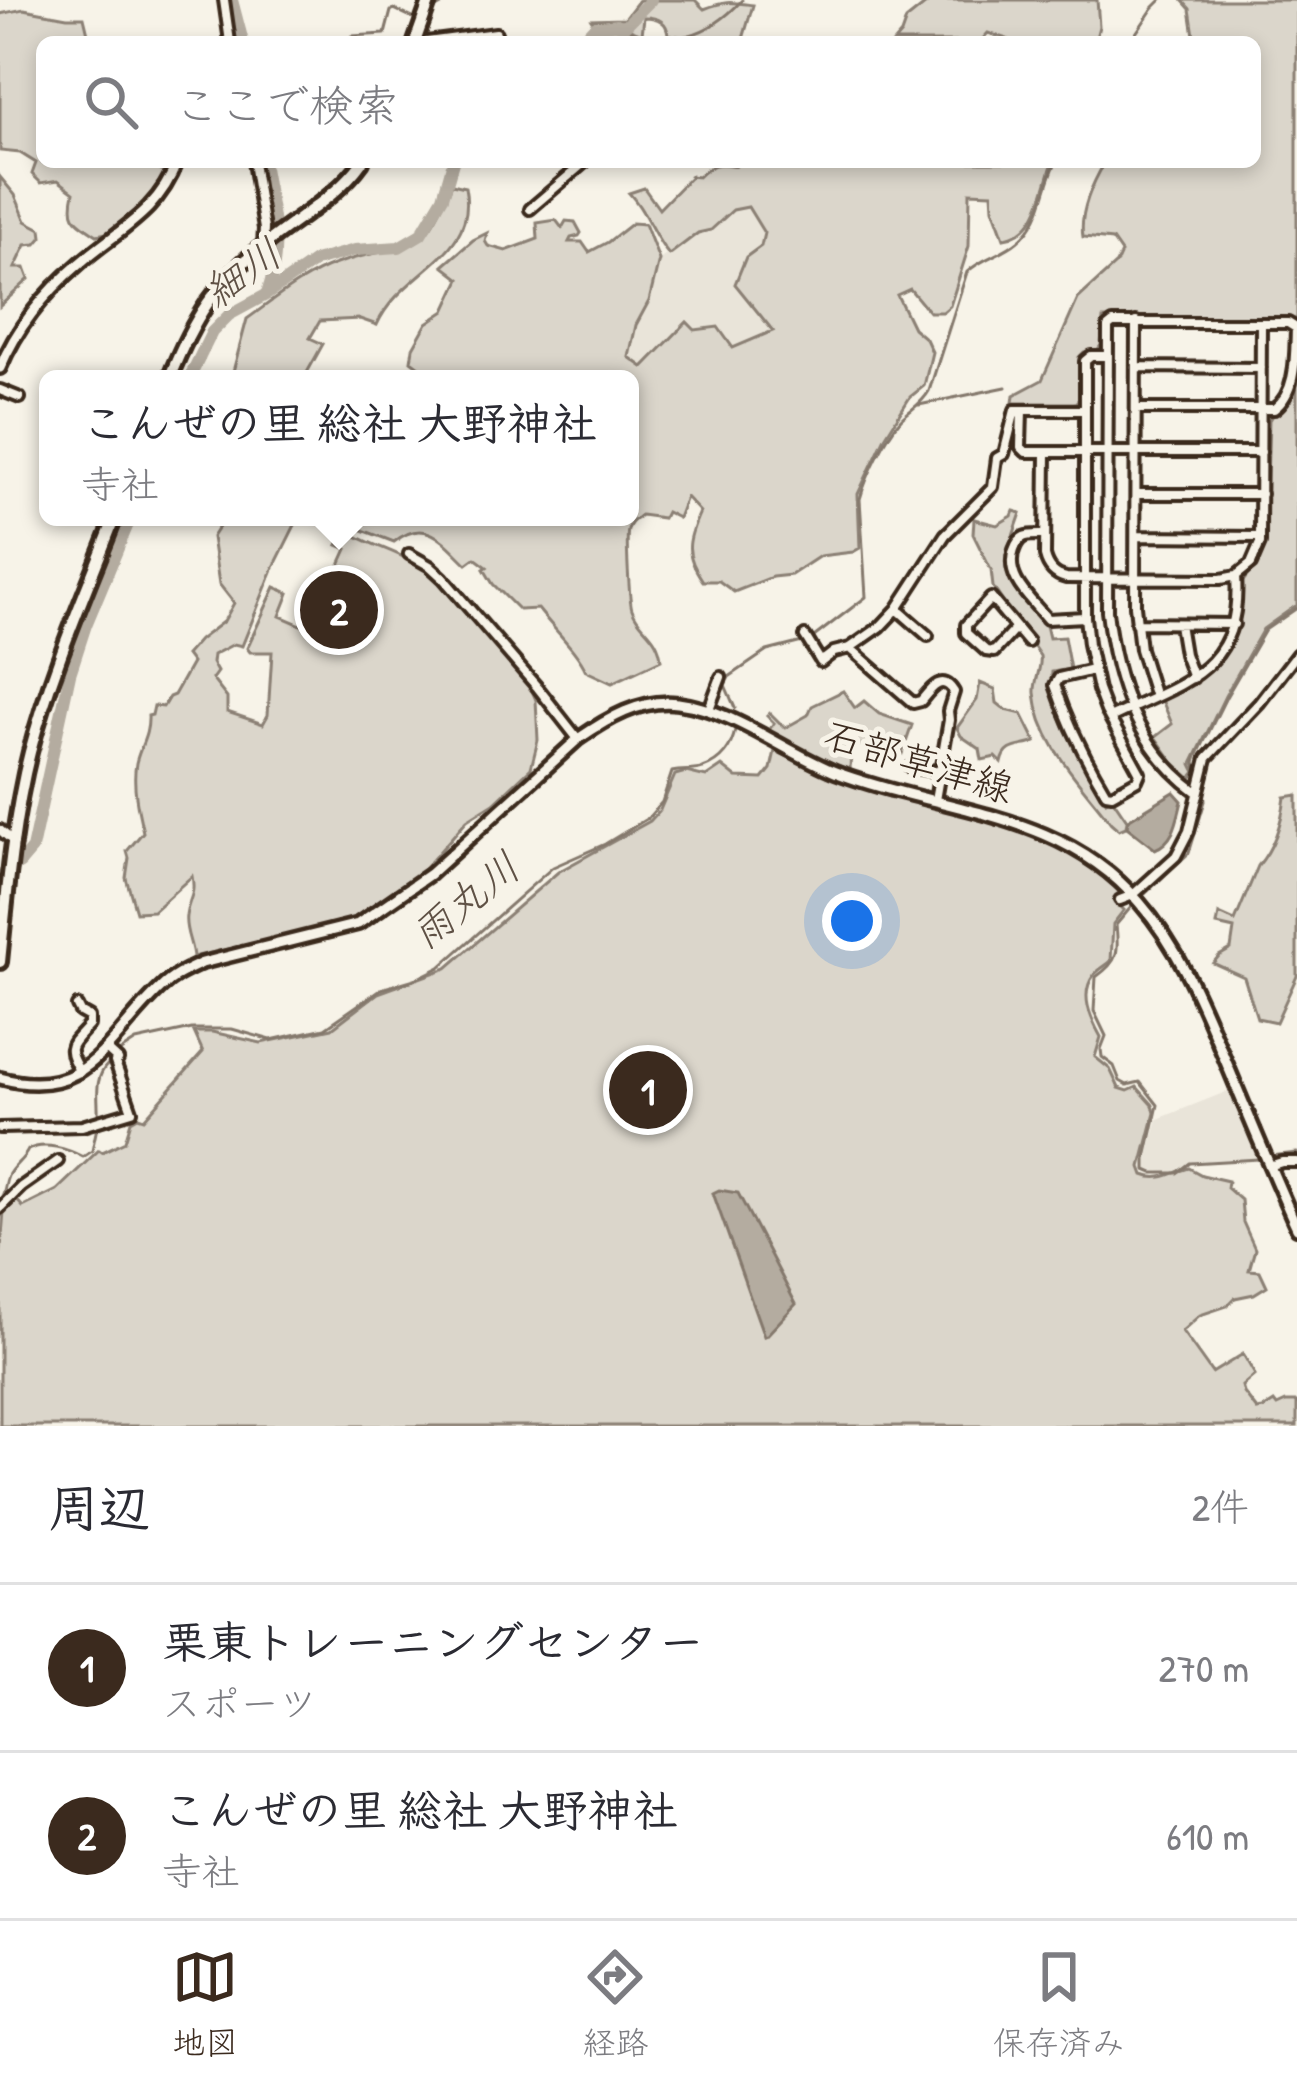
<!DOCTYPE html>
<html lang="ja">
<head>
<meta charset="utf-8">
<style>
	:root { --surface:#fff; --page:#f2f2f3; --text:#2b2b33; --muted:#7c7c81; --line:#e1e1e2; --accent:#3b2a1e }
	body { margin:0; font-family:"Patrick Hand","Klee One",sans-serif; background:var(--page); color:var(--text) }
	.you { position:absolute; left:852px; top:921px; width:42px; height:42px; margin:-30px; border:9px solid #fff; border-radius:50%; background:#1a73e8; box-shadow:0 0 0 18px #1a73e833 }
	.badge { display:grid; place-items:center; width:78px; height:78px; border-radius:50%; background:var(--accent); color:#fff; font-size:39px; font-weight:700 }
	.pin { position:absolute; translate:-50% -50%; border:6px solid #fff; box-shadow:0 3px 12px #0006 }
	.popup { position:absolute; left:39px; top:370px; width:600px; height:156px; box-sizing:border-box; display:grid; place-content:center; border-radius:18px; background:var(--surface); filter:drop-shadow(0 3px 9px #0005); font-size:39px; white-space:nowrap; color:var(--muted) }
	.popup b { font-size:45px; color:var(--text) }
	.popup::after { content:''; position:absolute; left:50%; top:100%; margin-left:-24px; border:24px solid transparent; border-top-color:var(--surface) }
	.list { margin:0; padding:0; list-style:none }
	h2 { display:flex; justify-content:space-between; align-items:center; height:156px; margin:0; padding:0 48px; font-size:51px }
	h2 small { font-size:39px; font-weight:400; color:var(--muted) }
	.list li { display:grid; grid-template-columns:78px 1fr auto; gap:36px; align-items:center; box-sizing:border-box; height:168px; padding:0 48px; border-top:3px solid var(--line) }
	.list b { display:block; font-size:45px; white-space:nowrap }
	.list p { margin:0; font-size:39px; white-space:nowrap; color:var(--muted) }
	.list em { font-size:39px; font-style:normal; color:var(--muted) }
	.icon { flex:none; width:66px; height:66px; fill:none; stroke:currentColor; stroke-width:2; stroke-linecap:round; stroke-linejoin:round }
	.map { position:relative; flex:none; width:1297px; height:1426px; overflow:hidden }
	.search { position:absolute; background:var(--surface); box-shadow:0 6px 18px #0003; left:36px; right:36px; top:36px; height:132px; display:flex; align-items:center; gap:30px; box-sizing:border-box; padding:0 42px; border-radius:18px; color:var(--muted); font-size:45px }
	.sheet { height:492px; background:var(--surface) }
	nav { display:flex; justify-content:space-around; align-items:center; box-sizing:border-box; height:168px; border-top:3px solid var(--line); background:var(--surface); font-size:33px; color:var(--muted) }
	nav a { display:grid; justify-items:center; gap:6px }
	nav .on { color:var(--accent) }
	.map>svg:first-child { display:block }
</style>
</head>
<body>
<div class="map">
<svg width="1297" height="1426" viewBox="0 0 1297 1426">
	<rect width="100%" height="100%" fill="#f7f3e8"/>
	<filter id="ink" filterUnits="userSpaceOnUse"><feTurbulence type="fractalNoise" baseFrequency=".00833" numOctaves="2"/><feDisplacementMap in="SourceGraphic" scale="24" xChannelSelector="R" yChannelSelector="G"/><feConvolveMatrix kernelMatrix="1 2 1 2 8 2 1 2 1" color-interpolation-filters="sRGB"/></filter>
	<g filter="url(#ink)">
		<path fill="#e9e4d9" d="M748,207L764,233L761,246L747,257L745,264L774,330L733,348L644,367L629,357L636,325L649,301L659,260L698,233L711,230L733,210Z
			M1231,1090L1259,1158L1188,1162L1174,1173L1147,1170V1159L1158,1119Z"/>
		<path fill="#dbd6cb" stroke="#8b8074" stroke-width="3" d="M639,0H695L704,9C727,0 731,2 753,5L743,39L738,42H695C687,35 678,38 668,34C667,21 656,17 644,17L642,34L615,23L595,25L591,19L625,18Z
			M931,0H1097L1099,26L1095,42H1008L1007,39L988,33L980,42H894L901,34L906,20Z
			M1182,0H1297V319H1103L1101,345L1096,352H1084L1079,357V399L1075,403H1013L1014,395L1042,380L1078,299L1116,264L1121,253L1112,240L1083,237C1079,212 1092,184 1105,162H1255V42H1195L1190,9Z
			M24,9L67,17H84L90,42H42V162H151L166,175C160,192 135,223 118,230C111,233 104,233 97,235C75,220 68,219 74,192L58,180L41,183L32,174L36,163L20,153L0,151V14Z
			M739,162H1053C1043,191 1039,233 1004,238L993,208L992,193L970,192L969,246L950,306L943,312H929L910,289L897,295L913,328L926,339L932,352L924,386L910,397L885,437L858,494L860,548L853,552L820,556L791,575L772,577L734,592L719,581H703C684,554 687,541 700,512L686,497L678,518L666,512L663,518L641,515C634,521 631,521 628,530C626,536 629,601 632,609C639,629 659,634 661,660L612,683L586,671C578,652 552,627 538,609L519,610L493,584L484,569L487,567L475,558L467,564C443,541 426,516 394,542L360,529L346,517H630V379H416L423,370L411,361L413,348L427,323L445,311L460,279L443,266L473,240L487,233L485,241L488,246L506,251L538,239L537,223L556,220L562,228L566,221L575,222L581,233L579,236L571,238L569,242H582L589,252L608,242L632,223L645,224L659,260L649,301L636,325L629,357L643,367L687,322L695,330L718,327L733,348L773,331L735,284L746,257L761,246L764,233L748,207L733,210L711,230L698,233L669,255C654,238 647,212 629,193L644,188L659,209L691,176L698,177C711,164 718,162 736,166Z
			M0,177L15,195L26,221L41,229L42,237L36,244L26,245L15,268H25L29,279L0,306Z
			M452,184L465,187C479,257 401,270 377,325L360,319L320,321L310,338L323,344L304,378L292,376L290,379H231L247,319C275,299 304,275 336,264C406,238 418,269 452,184Z
			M1297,379V605L1263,629L1225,696L1192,764L1196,772L1191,778L1173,762L1155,737L1172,724L1162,700C1210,673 1245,645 1240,585L1256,565L1265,544L1269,420C1278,402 1294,408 1297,379Z
			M1014,511L1021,513C1015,532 1004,554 1008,574L1045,621L1049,638L1064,637L1070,669L1052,672C1048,714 1086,765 1106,801L1112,798L1127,820L1126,827L1119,830L1111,823C1082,784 1040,745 1035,693C1034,680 1042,669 1040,656L993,587L991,570L973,534L974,519L997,525L1012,516Z
			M221,517H299L273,569L242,646L234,644L213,655L212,663L217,672L212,679L227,698V712L263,724L268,715L272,652H250L247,648L275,587L289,593L280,616L310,629L316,623L342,619L347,606L335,599L329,589L347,549L338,545L346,530C370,546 400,552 423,568C462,595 501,652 531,689L536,700L538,740L531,768L494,803L467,820L419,875L349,921L193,957C192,943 184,930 186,916C188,899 196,896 192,876L153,911L136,912L126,878L129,858L127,851L143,832C138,811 132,785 136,763C140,746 149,735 148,716L152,715L154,706L163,707L169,697L174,695L192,663L186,655L199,640L224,621L234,603L219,584L212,537L221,523Z
			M980,683L995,689L997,703L1006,710L1022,714L1036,742C1022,748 1006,743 1002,763L996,757L982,760L980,749L961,736L957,728L977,700Z
			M843,691L855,708L864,701L879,714L912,725L902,754L856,744L851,748L850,770L816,756L768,731L774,723L767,716L770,713L785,728L808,715L812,706Z
			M775,751L841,781L883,792L889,797L893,795C983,818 1063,831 1129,901L1120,906L1124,910L1113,924L1111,961C1106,966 1099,969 1094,975C1079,994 1091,1019 1101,1037L1095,1057L1110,1069L1119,1088L1128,1091L1137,1087L1153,1105L1155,1113L1141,1167L1144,1175C1162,1182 1173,1172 1189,1168L1202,1175L1228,1181L1227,1188L1241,1200L1243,1222L1255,1249L1249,1270L1260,1271L1267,1286L1254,1294L1235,1298L1227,1306L1200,1315L1182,1331L1212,1373L1243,1354L1255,1375L1242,1386L1244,1393L1257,1410L1263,1409L1274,1402L1277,1406L1286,1402H1297V1426H0V1261L4,1211L14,1197L23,1207L57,1190L99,1150L102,1152L125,1141L131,1121L138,1117L144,1119L203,1052L194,1032H212L261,1043L332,1028L378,993L447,968L558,872L650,821L660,810L675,775L686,772L706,777L722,766L737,778L763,779L771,769Z
			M1297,795V976L1276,1022L1257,1018L1244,977L1213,963L1219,956L1231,949L1234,929L1217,925L1219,914L1235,921L1258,866C1274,847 1282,822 1285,797Z"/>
		<path fill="#b4aca0" stroke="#84786c" stroke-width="3" d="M1174,792L1182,801C1177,820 1175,841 1155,849L1127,827L1128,820Z
			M719,1190L738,1193L796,1304L767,1335L764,1336L713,1193Z"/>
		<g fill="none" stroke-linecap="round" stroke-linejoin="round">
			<path stroke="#84786c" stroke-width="3" d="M434,9L451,0
				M623,28C668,50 710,36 742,0
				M347,42L352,36L385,34L391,11L394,9L415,19
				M1130,42L1153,8L1161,0
				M919,405L1006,387
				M735,708L725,685L729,677L767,651L810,640L866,597L860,499C866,477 886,436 901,419C911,409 922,404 929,391L967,272C982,258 1003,254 1018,241C1043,221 1043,190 1056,162
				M1198,772L1195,762L1197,756L1226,697L1265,630L1297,608
				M1145,894L1189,853L1205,801L1204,786
				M1132,906L1116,925C1119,952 1119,961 1096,977L1094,1011L1106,1036L1101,1049L1102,1057L1114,1066L1120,1081L1127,1085L1140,1082L1158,1105L1146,1158V1170L1153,1173H1177L1190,1163L1259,1159
				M119,1052L136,1041L192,1029H232L271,1040L325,1028L381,989L418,978L440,967L553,867L605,844L648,818L662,802L672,772C682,769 694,772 703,768C721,762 732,747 735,730
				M98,1117C99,1097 93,1079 108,1064
				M1271,1156L1297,1153
				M0,1200C6,1191 4,1185 8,1176C12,1166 23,1161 28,1150C44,1141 68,1149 83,1157L92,1151L97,1127"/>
			<path stroke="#b4aca0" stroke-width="12" d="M232,0L243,42
				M580,42L594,27L617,24L623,28L651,0
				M263,162C271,211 284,245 267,294
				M189,379L212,332L229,315L266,295L315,261L355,250L399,247L421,234L443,197L453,162
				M0,875L20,863L32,849L70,674L86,625L131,517"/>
			<defs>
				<path id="street" d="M224,0L230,42
					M427,42L496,33
					M253,162L264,229L263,244
					M530,209L585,162
					M1136,322L1135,606L1140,649L1155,697
					M1136,367L1261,368
					M0,390L20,398
					M1136,409H1274C1297,392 1295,356 1296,328L1288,323H1113L1108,327L1107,611C1115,681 1137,749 1197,792
					M1022,410L1021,447L1026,452H1261
					M1046,452L1045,556C1048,568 1054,575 1066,578L1221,579L1236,576
					M1136,494H1261
					M1045,535C1029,535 1020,533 1014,550C1004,578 1031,599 1047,619L1085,617
					M1136,536L1260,537
					M409,554L430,566L443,578L538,688L578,739
					M897,609L928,636
					M1136,623L1234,624
					M1179,624L1184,654L1193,678
					M1016,628L994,652L986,651L966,633V625L991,598L1028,642
					M805,636L821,662L834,652L850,648L880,627L897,609L945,535L993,487L997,458L1004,454L1015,410H1085
					M850,648L913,703L921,701C930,690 942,672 954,692L948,711L949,720L935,800
					M1093,670L1059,678L1055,685C1068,724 1085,758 1106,793L1112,794L1137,780L1140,773L1106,711L1098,690L1088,644L1085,617V361L1091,356H1108
					M709,709L721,677
					M1110,718C1182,683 1243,672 1236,576L1251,564L1260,543L1261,323
					M910,767L940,772
					M0,830L14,842
					M1120,900L1133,895L1176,856L1189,831L1207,758L1259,703L1297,654
					M77,1006L80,1012L89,1017V1025C70,1046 64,1046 80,1072
					M0,1128L82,1126L132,1111L115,1062L118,1060L107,1050
					M1269,1166L1282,1162H1297
					M0,1208L21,1187L58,1161"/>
				<path id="secondary" d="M0,368C17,327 47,291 80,263C119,229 157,214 177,162
					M0,1078C89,1102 107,1038 161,988C173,976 187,970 202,963L358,924L430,874L578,739C607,719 641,698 678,703C734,710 783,751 835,772C940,812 1061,810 1139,902C1182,951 1204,1009 1229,1069C1251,1122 1273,1175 1297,1228"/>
				<path id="primary" d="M415,42L430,0
					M169,379C193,319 216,281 268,242C299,217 339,195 362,162
					M0,962C7,892 13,820 30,752C51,671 85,594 115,517"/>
			</defs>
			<use href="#street" stroke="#3b2a1e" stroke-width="16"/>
			<use href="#secondary" stroke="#3b2a1e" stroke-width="18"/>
			<use href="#primary" stroke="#3b2a1e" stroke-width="20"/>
			<use href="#street" stroke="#f7f3e8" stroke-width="8"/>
			<use href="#secondary" stroke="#f7f3e8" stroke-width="9"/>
			<use href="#primary" stroke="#f7f3e8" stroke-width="10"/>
		</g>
	</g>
	<g text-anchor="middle" stroke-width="10" stroke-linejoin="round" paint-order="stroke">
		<g font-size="39" fill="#3b2a1e" stroke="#f7f3e8">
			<text transform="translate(919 761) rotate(17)" y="14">石部草津線</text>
		</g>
		<g font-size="42" font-style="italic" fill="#5f5145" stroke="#f7f3e8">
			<text transform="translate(242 272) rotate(-35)" y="15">細川</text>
			<text transform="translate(465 900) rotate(-39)" y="15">雨丸川</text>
		</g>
	</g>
</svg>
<div class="you"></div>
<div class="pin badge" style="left:648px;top:1090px">1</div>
<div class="pin badge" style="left:339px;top:610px">2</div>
<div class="popup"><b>こんぜの里 総社 大野神社</b>寺社</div>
<div class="search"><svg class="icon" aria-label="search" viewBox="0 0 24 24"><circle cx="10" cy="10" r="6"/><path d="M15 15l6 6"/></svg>ここで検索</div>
</div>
<section class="sheet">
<h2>周辺<small>2件</small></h2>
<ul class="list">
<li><span class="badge">1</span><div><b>栗東トレーニングセンター</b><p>スポーツ</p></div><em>270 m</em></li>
<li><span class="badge">2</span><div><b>こんぜの里 総社 大野神社</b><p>寺社</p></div><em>610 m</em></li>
</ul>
</section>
<nav>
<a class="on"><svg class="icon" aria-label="map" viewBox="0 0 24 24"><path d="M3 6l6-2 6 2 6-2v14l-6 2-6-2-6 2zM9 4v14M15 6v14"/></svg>地図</a>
<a><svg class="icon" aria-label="directions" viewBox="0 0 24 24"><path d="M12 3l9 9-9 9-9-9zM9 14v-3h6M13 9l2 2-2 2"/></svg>経路</a>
<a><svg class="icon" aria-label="saved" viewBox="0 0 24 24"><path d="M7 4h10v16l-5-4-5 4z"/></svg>保存済み</a>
</nav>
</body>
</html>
